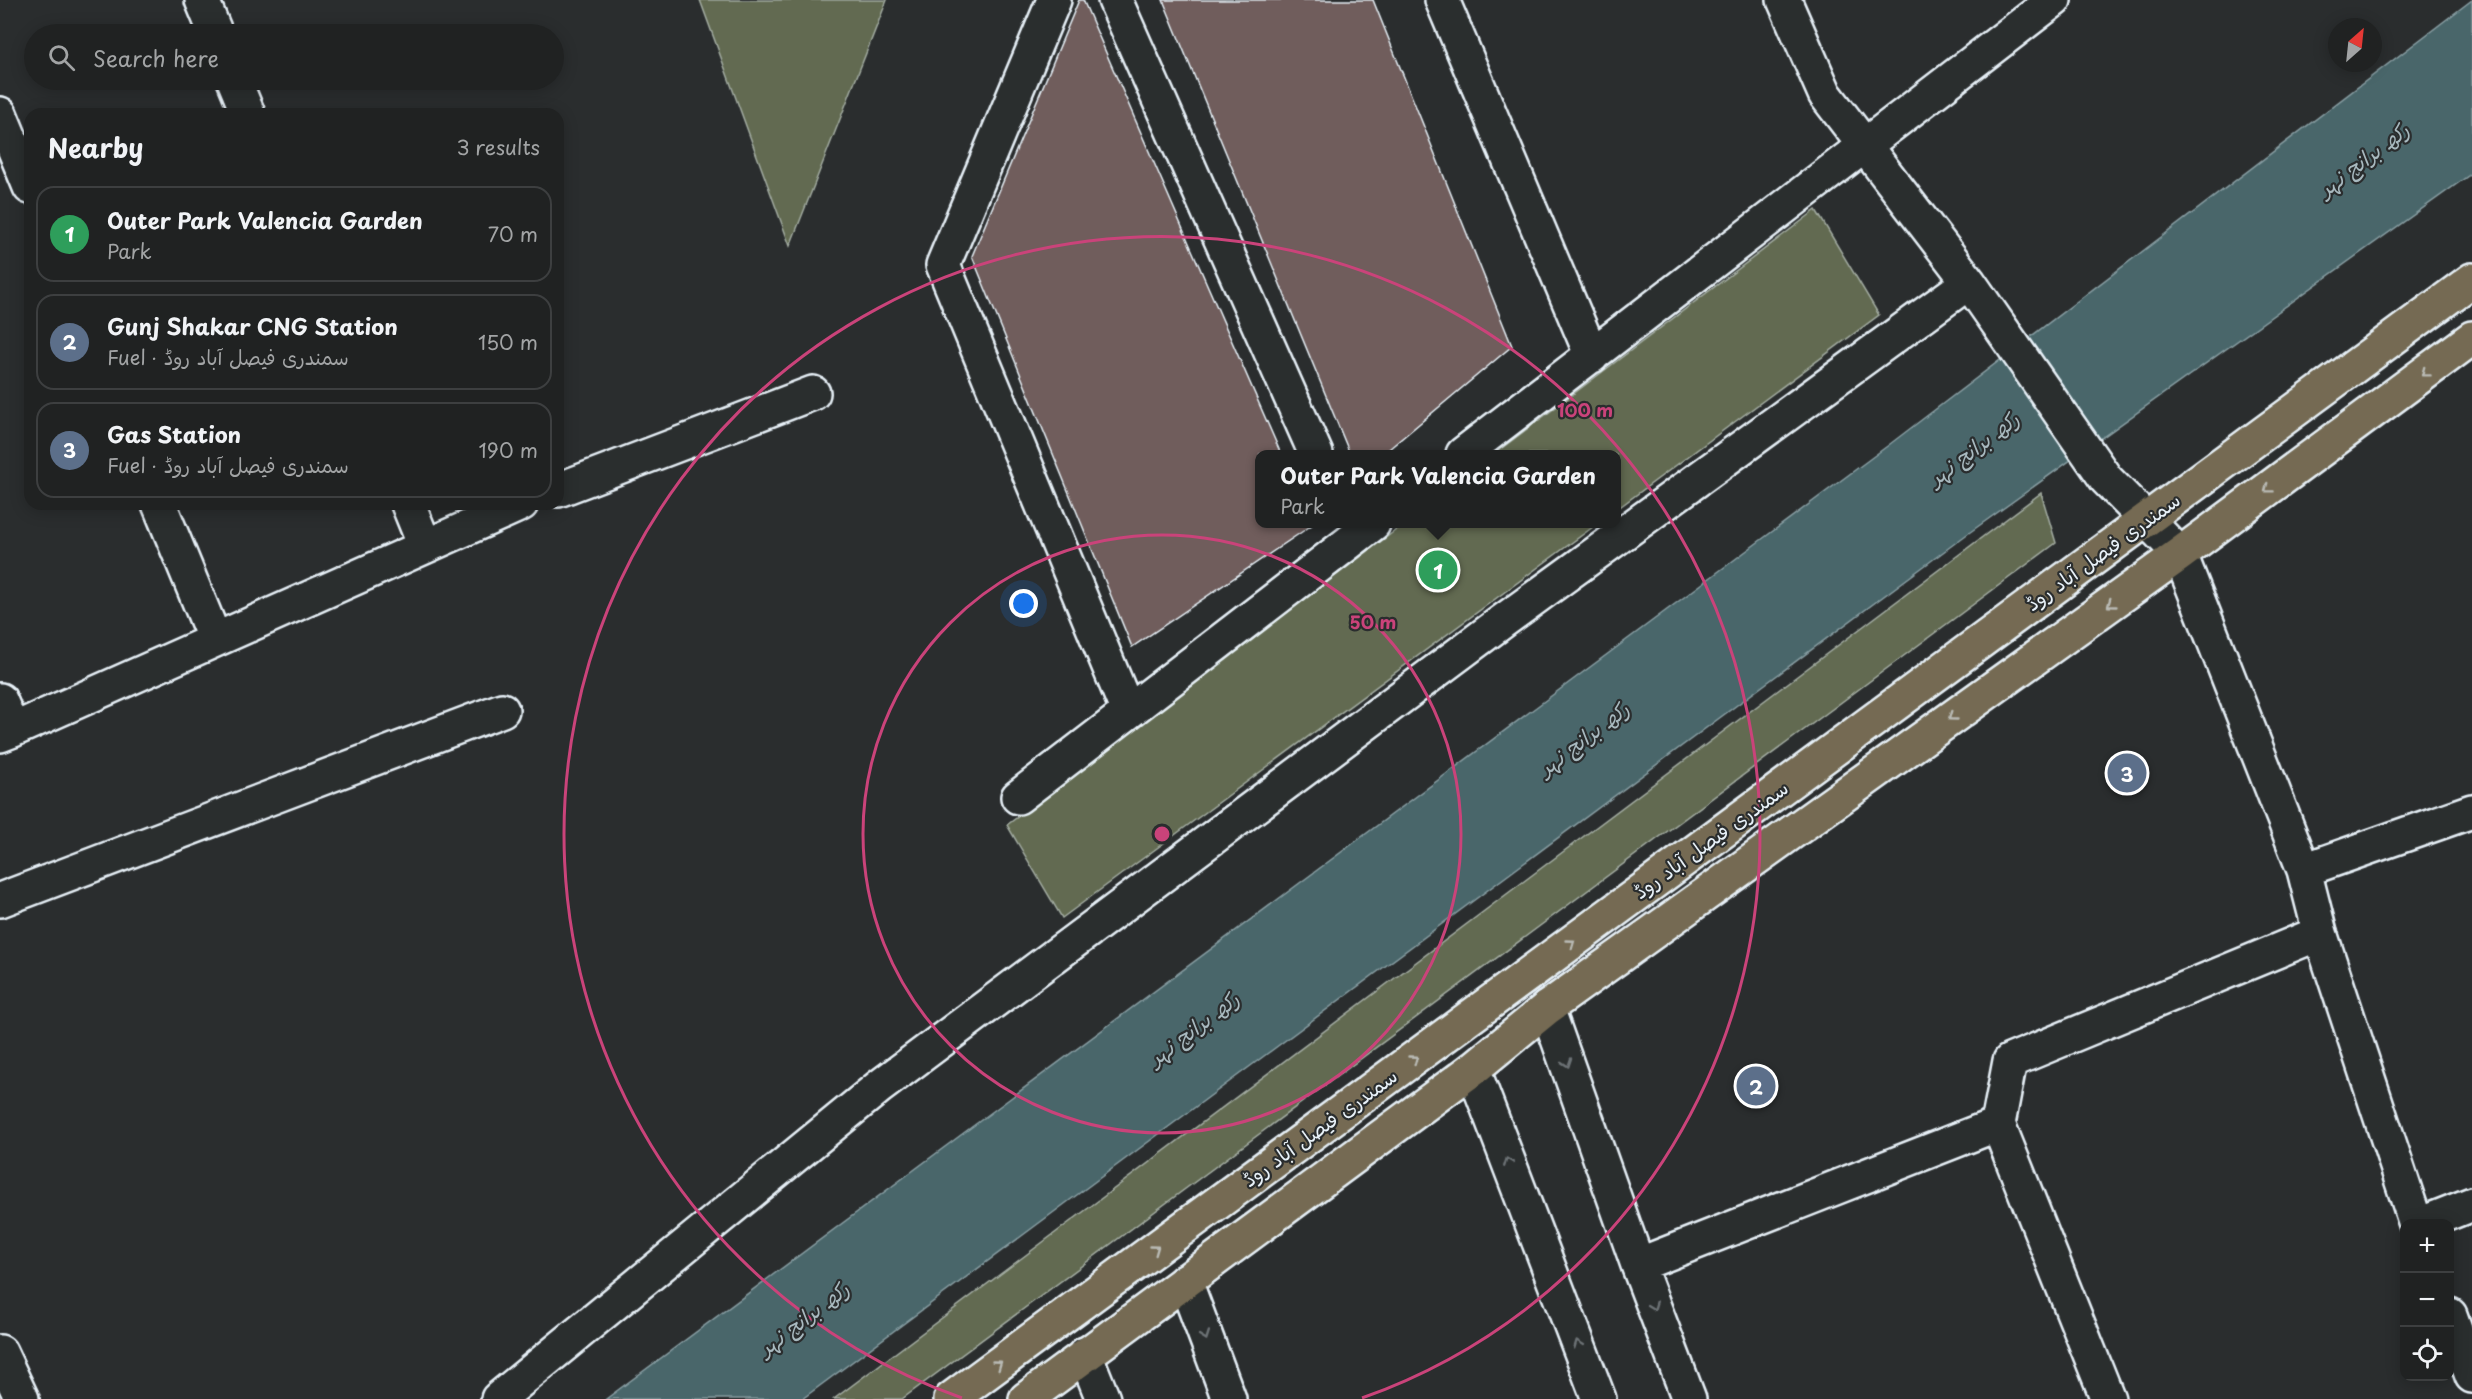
<!DOCTYPE html>
<html lang="en">
<head>
<meta charset="utf-8">
<style>
	:root { --surface:#202222; --page:#2d2f2f; --text:#f1f3f6; --muted:#a2a4a5; --line:#3d3f40; --accent:#ffd166 }
	body { margin:0; font-family:"Playpen Sans","Playpen Sans Arabic",sans-serif; background:var(--page); color:var(--text) }
	.controls { position:absolute; right:18px; bottom:18px; display:grid; overflow:hidden; border-radius:12px; box-shadow:0 3px 15px #0003 }
	.controls button { width:54px; height:54px; display:grid; place-items:center; padding:0; border:0; border-bottom:2px solid var(--line); background:var(--surface); color:var(--text); font:30px sans-serif }
	.compass { position:absolute; left:2328px; top:18px; width:54px; height:54px; border-radius:50%; background:var(--surface); box-shadow:0 3px 15px #0003; rotate:27deg }
	.you { position:absolute; left:1024px; top:604px; width:21px; height:21px; margin:-15px; border:4px solid #fff; border-radius:50%; background:#1a73e8; box-shadow:0 0 0 9px #1a73e833 }
	.badge { display:grid; place-items:center; width:39px; height:39px; border-radius:50%; background:var(--accent); color:#fff; font-size:20px; font-weight:700 }
	.pin { position:absolute; translate:-50% -50%; border:3px solid #fff; box-shadow:0 2px 6px #0006 }
	.popup { position:absolute; left:1255px; top:450px; width:366px; height:78px; box-sizing:border-box; display:grid; place-content:center; border-radius:12px; background:var(--surface); filter:drop-shadow(0 2px 4px #0005); font-size:20px; white-space:nowrap; color:var(--muted) }
	.popup b { font-size:22px; color:var(--text) }
	.popup::after { content:''; position:absolute; left:50%; top:100%; margin-left:-12px; border:12px solid transparent; border-top-color:var(--surface) }
	.list { margin:0; padding:0; list-style:none }
	h2 { display:flex; justify-content:space-between; align-items:center; height:78px; margin:0; padding:0 24px; font-size:26px }
	h2 small { font-size:20px; font-weight:400; color:var(--muted) }
	.list li { display:grid; grid-template-columns:39px 1fr auto; gap:18px; align-items:center; box-sizing:border-box; height:96px; margin:0 12px 12px; padding:0 12px; border:2px solid var(--line); border-radius:18px }
	.list b { display:block; font-size:22px; white-space:nowrap }
	.list p { margin:0; font-size:20px; white-space:nowrap; color:var(--muted) }
	.list em { font-size:20px; font-style:normal; color:var(--muted) }
	.icon { flex:none; width:33px; height:33px; fill:none; stroke:currentColor; stroke-width:2; stroke-linecap:round; stroke-linejoin:round }
	.map { position:relative; flex:none; width:2472px; height:1399px; overflow:hidden }
	.search { position:absolute; background:var(--surface); box-shadow:0 3px 15px #0003; left:24px; top:24px; width:540px; height:66px; display:flex; align-items:center; gap:15px; box-sizing:border-box; padding:0 21px; border-radius:33px; color:var(--muted); font-size:22px }
	.panel { position:absolute; background:var(--surface); box-shadow:0 3px 15px #0003; left:24px; top:108px; width:540px; height:402px; border-radius:18px }
	.map>svg:first-child { display:block }
</style>
</head>
<body>
<div class="map">
<svg width="2472" height="1399" viewBox="0 0 2472 1399">
	<rect width="100%" height="100%" fill="#2a2d2e"/>
	<filter id="ink" filterUnits="userSpaceOnUse"><feTurbulence type="fractalNoise" baseFrequency=".0167" numOctaves="2"/><feDisplacementMap in="SourceGraphic" scale="12" xChannelSelector="R" yChannelSelector="G"/><feConvolveMatrix kernelMatrix="1 2 1 2 8 2 1 2 1" color-interpolation-filters="sRGB"/></filter>
	<g filter="url(#ink)">
		<path fill="#626b51" stroke="#a5aea4" stroke-width="1.5" d="M700,0H887L790,246Z
			M1816,210L1879,315L1617,509L1616,454H1494Z
			M2041,493L2056,543L902,1399H834Z
			M1404,524H1597L1062,918L1007,825Z"/>
		<path fill="#48666a" stroke="#889ea3" stroke-width="1.5" d="M2472,0V173L1966,535L802,1399H606L1890,444Z"/>
		<path fill="#6f5d5b" stroke="#e8f1f8" stroke-width="1.5" d="M1079,0H1083L1281,454H1260V524L1312,525L1132,647L972,256Z
			M1163,0H1373L1512,346L1383,454H1350Z"/>
		<g fill="none" stroke-linecap="round" stroke-linejoin="round">
			<defs>
				<path id="street" d="M202,0L216,34
					M1054,0L943,265L1128,712
					M1115,0L1316,454
					M1442,0L1592,356
					M1784,0L1825,94L1969,282L2106,479L2180,554L2304,870L2320,933L2416,1224
					M234,80L248,114
					M0,114L30,187
					M1463,454L2054,0
					M558,490L813,393
					M159,504L215,640
					M408,504L425,546
					M0,700L13,730L0,735
					M13,730L521,504
					M1018,797L1373,524
					M2304,870L2472,811
					M0,900L502,710
					M1547,1008L1638,1265L1689,1399
					M1473,1069L1599,1399
					M2421,1224L2472,1204
					M1638,1265L1998,1124
					M1185,1281L1229,1399
					M2450,1315L2472,1376
					M0,1352L22,1399
					M1085,1354L1103,1399
					M498,1399L879,1087L1503,621L1969,282
					M2108,1399L1998,1124L2010,1061L2320,933"/>
				<path id="highway" d="M951,1399L2472,280
					M1026,1399L1473,1069L1547,1008L2180,554L2472,338"/>
			</defs>
			<use href="#street" stroke="#e8f1f8" stroke-width="38"/>
			<use href="#highway" stroke="#e8f1f8" stroke-width="38"/>
			<use href="#street" stroke="#2a2d2e" stroke-width="33"/>
			<use href="#highway" stroke="#746b52" stroke-width="33"/>
		</g>
		<defs><path id="oneway-chevron" d="M-2-3.5L2.5 0L-2 3.5" fill="none" stroke-width="1.6" stroke-linecap="round" stroke-linejoin="round" transform="scale(1.5)"/></defs>
		<g stroke="#babbb6">
			<use href="#oneway-chevron" transform="translate(2425 373) rotate(143)"/>
			<use href="#oneway-chevron" transform="translate(2268 489) rotate(143)"/>
			<use href="#oneway-chevron" transform="translate(2111 604) rotate(144)"/>
			<use href="#oneway-chevron" transform="translate(1952 717) rotate(144)"/>
			<use href="#oneway-chevron" transform="translate(1571 943) rotate(-36)"/>
			<use href="#oneway-chevron" transform="translate(1414 1059) rotate(-36)"/>
			<use href="#oneway-chevron" transform="translate(1155 1249) rotate(-36)"/>
			<use href="#oneway-chevron" transform="translate(998 1364) rotate(-36)"/>
		</g>
		<g stroke="#6c7275">
			<use href="#oneway-chevron" transform="translate(1567 1063) rotate(71)"/>
			<use href="#oneway-chevron" transform="translate(1508 1162) rotate(-111)"/>
			<use href="#oneway-chevron" transform="translate(1653 1306) rotate(69)"/>
			<use href="#oneway-chevron" transform="translate(1205 1336) rotate(70)"/>
			<use href="#oneway-chevron" transform="translate(1578 1344) rotate(-111)"/>
		</g>
	</g>
	<g fill="none" stroke="#ca437a" stroke-width="3">
		<circle cx="1162" cy="834" r="299"/>
		<path d="M962 1398A598 598 0 1 1 1362 1398"/>
	</g>
	<g text-anchor="middle" stroke-width="4.5" stroke-linejoin="round" paint-order="stroke">
		<g font-size="20" fill="#e8f1f8" stroke="#2a2d2e">
			<text transform="translate(2103 552) rotate(-36)" y="7">سمندری فیصل آباد روڈ</text>
			<text transform="translate(1711 840) rotate(-36)" y="7">سمندری فیصل آباد روڈ</text>
			<text transform="translate(1320 1128) rotate(-36)" y="7">سمندری فیصل آباد روڈ</text>
		</g>
		<g font-size="21" font-style="italic" fill="#a8b9bf" stroke="#2a2d2e">
			<text transform="translate(2364 160) rotate(-37)" y="7">رکھ برانچ نہر</text>
			<text transform="translate(1974 449) rotate(-37)" y="7">رکھ برانچ نہر</text>
			<text transform="translate(1584 739) rotate(-37)" y="7">رکھ برانچ نہر</text>
			<text transform="translate(1194 1029) rotate(-37)" y="7">رکھ برانچ نہر</text>
			<text transform="translate(804 1319) rotate(-37)" y="7">رکھ برانچ نہر</text>
		</g>
	</g>
	<circle cx="1162" cy="834" r="9" fill="#ca437a" stroke="#2a2d2e" stroke-width="3"/>
	<g font-size="18" text-anchor="middle" font-weight="bold" fill="#ca437a" stroke="#2a2d2e" stroke-width="4.5" stroke-linejoin="round" paint-order="stroke">
		<text x="1585" y="417">100 m</text>
		<text x="1373" y="629">50 m</text>
	</g>
</svg>
<div class="controls">
<button>+</button>
<button>−</button>
<button><svg class="icon" aria-label="locate" viewBox="0 0 24 24"><circle cx="12" cy="12" r="6"/><path d="M12 2v4M12 18v4M2 12h4M18 12h4"/></svg></button>
</div>
<svg class="compass" viewBox="-18 -18 36 36"><path d="M0-13l5 13h-10z" fill="#e53935"/><path d="M0 13l5-13h-10z" fill="#a2a4a5"/></svg>
<div class="you"></div>
<div class="pin badge" style="left:1438px;top:570px;background:#2e9e5b">1</div>
<div class="popup"><b>Outer Park Valencia Garden</b>Park</div>
<div class="pin badge" style="left:1756px;top:1086px;background:#5c6f8a">2</div>
<div class="pin badge" style="left:2127px;top:773px;background:#5c6f8a">3</div>
<div class="search"><svg class="icon" aria-label="search" viewBox="0 0 24 24"><circle cx="10" cy="10" r="6"/><path d="M15 15l6 6"/></svg>Search here</div>
<section class="panel">
<h2>Nearby<small>3 results</small></h2>
<ul class="list">
<li><span class="badge" style="background:#2e9e5b">1</span><div><b>Outer Park Valencia Garden</b><p>Park</p></div><em>70 m</em></li>
<li><span class="badge" style="background:#5c6f8a">2</span><div><b>Gunj Shakar CNG Station</b><p>Fuel · سمندری فیصل آباد روڈ</p></div><em>150 m</em></li>
<li><span class="badge" style="background:#5c6f8a">3</span><div><b>Gas Station</b><p>Fuel · سمندری فیصل آباد روڈ</p></div><em>190 m</em></li>
</ul>
</section>
</div>
</body>
</html>
